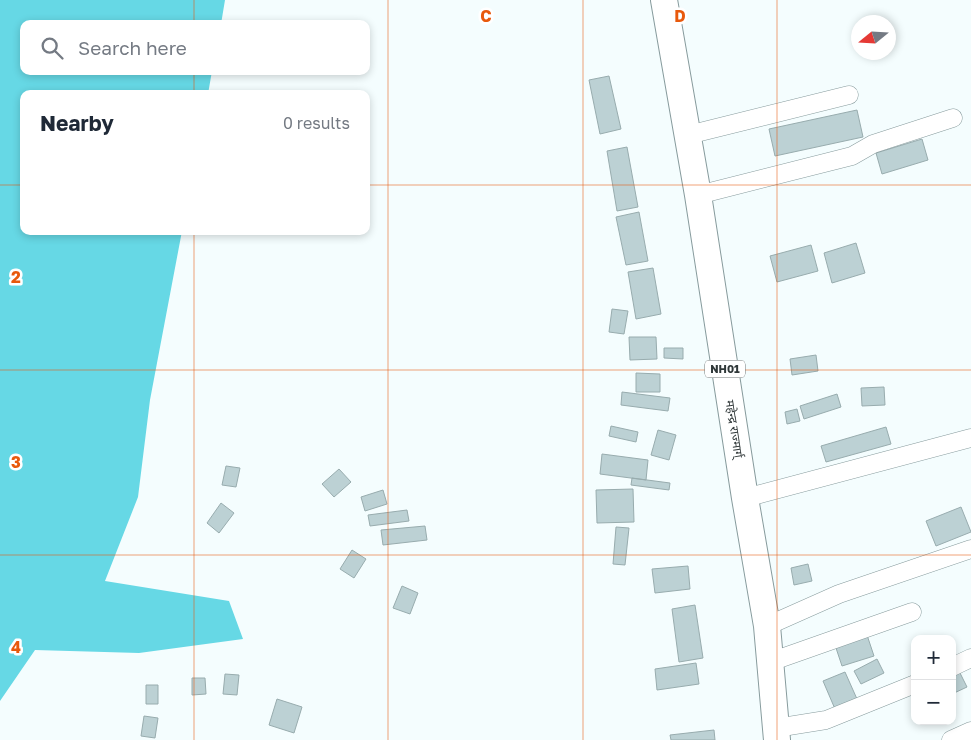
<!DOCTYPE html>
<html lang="en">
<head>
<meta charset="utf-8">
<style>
	:root { --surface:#fff; --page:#f2f2f3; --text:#1f2937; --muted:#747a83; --line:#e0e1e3 }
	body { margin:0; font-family:"Golos Text","Noto Sans Devanagari",sans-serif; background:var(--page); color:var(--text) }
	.controls { position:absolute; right:15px; bottom:15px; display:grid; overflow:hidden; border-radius:10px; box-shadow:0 2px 8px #0003 }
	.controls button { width:45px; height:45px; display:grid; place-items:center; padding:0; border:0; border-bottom:1px solid var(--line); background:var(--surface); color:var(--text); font:25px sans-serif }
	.compass { position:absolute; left:851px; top:15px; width:45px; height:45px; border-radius:50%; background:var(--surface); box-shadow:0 2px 8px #0003; rotate:252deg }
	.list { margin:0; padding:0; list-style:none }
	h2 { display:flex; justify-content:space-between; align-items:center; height:65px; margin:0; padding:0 20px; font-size:21px }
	h2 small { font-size:16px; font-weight:400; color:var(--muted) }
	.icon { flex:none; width:28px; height:28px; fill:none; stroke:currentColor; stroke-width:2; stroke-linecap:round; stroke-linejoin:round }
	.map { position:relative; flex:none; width:971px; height:740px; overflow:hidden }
	.search { position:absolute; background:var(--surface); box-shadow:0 2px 8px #0003; left:20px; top:20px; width:350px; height:55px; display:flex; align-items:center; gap:12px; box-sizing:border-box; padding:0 18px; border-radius:10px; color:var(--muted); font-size:19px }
	.panel { position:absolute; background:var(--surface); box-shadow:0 2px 8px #0003; left:20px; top:90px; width:350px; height:145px; border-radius:10px }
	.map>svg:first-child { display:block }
</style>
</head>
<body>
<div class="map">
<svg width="971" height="740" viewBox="0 0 971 740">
	<rect width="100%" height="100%" fill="#f4fdfe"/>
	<path fill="#66d8e5" d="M0,0H225L221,24H24V71H212L208,94H24V231H182L150,400L138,497L105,581L229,601L243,639L139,653L35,650L0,701Z"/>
	<path fill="#bcd1d4" stroke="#98acae" d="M609,76L621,129L600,134L589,80Z
		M857,110L863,137L775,156L769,129Z
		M922,139L928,160L882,174L876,153Z
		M627,147L638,207L617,211L607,151Z
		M639,212L648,261L626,265L616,217Z
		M856,243L865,273L832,283L824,253Z
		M811,245L818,271L777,282L770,256Z
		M653,268L661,314L636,319L628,272Z
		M612,309L628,311L624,334L609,332Z
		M629,337H656L657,359L630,360Z
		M664,348H683V359L664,358Z
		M816,355L818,371L792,375L790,359Z
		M636,373L660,374V392H636Z
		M884,387L885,405L862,406L861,388Z
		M622,392L670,398L668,411L621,405Z
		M837,394L841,407L804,419L800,406Z
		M797,409L800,421L787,424L785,412Z
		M611,426L638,432L636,442L609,436Z
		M886,427L891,444L826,462L821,446Z
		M658,430L676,435L669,460L651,455Z
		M602,454L648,460L646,480L600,474Z
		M226,466L240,468L236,487L222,485Z
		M339,469L351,482L334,497L322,484Z
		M632,478L670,483L669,490L631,485Z
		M633,489L634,522L597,523L596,490Z
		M383,490L387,504L365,511L361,497Z
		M221,503L234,513L219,533L207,523Z
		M961,507L971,532L936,546L926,521Z
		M407,510L409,521L370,526L368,515Z
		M425,526L427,540L383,545L381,530Z
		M616,527L629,528L625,565L613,564Z
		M352,550L366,559L354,578L340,569Z
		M808,564L812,581L794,585L791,568Z
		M688,566L690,589L655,593L652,569Z
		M402,586L418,593L410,614L393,608Z
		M695,605L703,658L679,662L672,609Z
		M867,635L874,656L842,666L835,645Z
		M877,659L884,673L861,684L854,671Z
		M696,663L699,684L657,690L655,669Z
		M957,667L967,687L952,694V669Z
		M845,672L857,699L835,709L823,681Z
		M225,674L239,675L237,695L223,694Z
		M192,678H205L206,694L192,695Z
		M146,685H158V704H146Z
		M277,699L302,707L294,733L269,725Z
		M144,716L158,718L155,738L141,736Z
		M714,730L715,740H671L670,735Z"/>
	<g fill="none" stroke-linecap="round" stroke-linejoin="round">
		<defs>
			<path id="minor" d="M688,135L849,95
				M698,195L852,156L873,144L953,118
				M745,498L971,438
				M767,626L839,594L971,549
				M770,662L912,612
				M952,667L971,658
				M776,728L826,720L915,684
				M951,740L971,731"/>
			<path id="highway" d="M664,0L698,195L745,498L767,626L777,740"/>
		</defs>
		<use href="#minor" stroke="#879b9d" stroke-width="19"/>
		<use href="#highway" stroke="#879b9d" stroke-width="28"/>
		<use href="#minor" stroke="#fff" stroke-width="18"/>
		<use href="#highway" stroke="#fff" stroke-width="26"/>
	</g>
	<path fill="none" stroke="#e8590c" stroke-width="1" stroke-opacity="0.55" d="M194,0V24M388,0V740M583,0V740M777,0V740M194,71V94M0,185H24M366,185H971M194,231V740M0,370H971M0,555H971"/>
	<g text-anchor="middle" stroke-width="5" stroke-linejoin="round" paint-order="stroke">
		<rect fill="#fff" stroke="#6e7474" stroke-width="1" x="705" y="360.5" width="40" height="17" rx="4"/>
		<g font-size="11" font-weight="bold" fill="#303839">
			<text x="725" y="373">NH01</text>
		</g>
		<g font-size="12" fill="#303839" stroke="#fff">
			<text transform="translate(734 429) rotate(81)" y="4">महेन्द्र राज्मार्ग्</text>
		</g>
	</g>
	<g font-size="16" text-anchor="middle" font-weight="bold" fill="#e8590c" stroke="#fff" stroke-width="5" stroke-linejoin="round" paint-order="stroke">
		<text x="486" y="22">C</text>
		<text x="680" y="22">D</text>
		<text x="16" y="283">2</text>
		<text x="16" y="468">3</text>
		<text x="16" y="653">4</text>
	</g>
</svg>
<div class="controls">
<button>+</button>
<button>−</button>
</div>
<svg class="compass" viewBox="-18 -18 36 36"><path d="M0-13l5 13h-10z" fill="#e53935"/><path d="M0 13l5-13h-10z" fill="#747a83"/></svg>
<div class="search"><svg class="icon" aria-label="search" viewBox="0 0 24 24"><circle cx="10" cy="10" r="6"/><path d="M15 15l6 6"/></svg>Search here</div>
<section class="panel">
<h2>Nearby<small>0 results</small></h2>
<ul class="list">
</ul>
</section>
</div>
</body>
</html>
